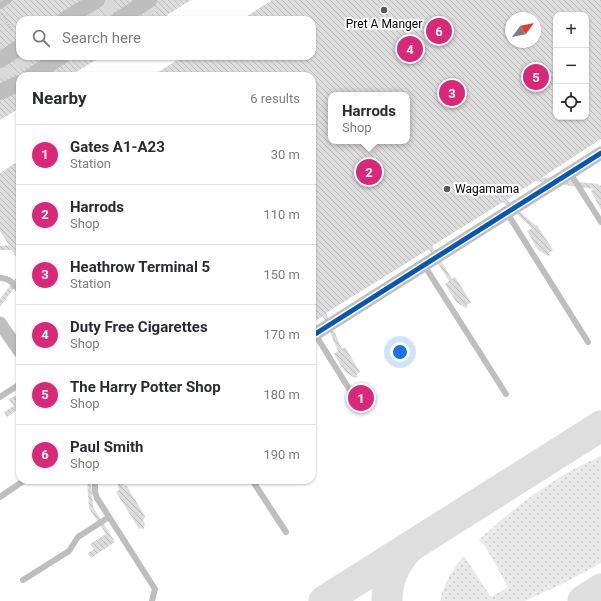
<!DOCTYPE html>
<html lang="en">
<head>
<meta charset="utf-8">
<style>
	:root { --surface:#fff; --page:#f7f7f7; --text:#2b2b33; --muted:#7c7c81; --line:#e1e1e2; --accent:#db2777 }
	body { margin:0; font-family:Roboto,sans-serif; background:var(--page); color:var(--text) }
	.controls { position:absolute; right:12px; top:12px; display:grid; overflow:hidden; border-radius:8px; box-shadow:0 1px 3px #0004 }
	.controls button { width:36px; height:36px; display:grid; place-items:center; padding:0; border:0; border-bottom:1px solid var(--line); background:var(--surface); color:var(--text); font:20px sans-serif }
	.compass { position:absolute; left:505px; top:12px; width:36px; height:36px; border-radius:50%; background:var(--surface); box-shadow:0 1px 3px #0004; rotate:58deg }
	.you { position:absolute; left:400px; top:352px; width:14px; height:14px; margin:-10px; border:3px solid #fff; border-radius:50%; background:#1a73e8; box-shadow:0 0 0 6px #1a73e833 }
	.badge { display:grid; place-items:center; width:26px; height:26px; border-radius:50%; background:var(--accent); color:#fff; font-size:13px; font-weight:700 }
	.pin { position:absolute; translate:-50% -50%; border:2px solid #fff; box-shadow:0 1px 4px #0006 }
	.popup { position:absolute; left:328px; top:92px; width:82px; height:52px; box-sizing:border-box; display:grid; place-content:center; border-radius:8px; background:var(--surface); filter:drop-shadow(0 1px 3px #0005); font-size:13px; white-space:nowrap; color:var(--muted) }
	.popup b { font-size:15px; color:var(--text) }
	.popup::after { content:''; position:absolute; left:50%; top:100%; margin-left:-8px; border:8px solid transparent; border-top-color:var(--surface) }
	.list { margin:0; padding:0; list-style:none }
	h2 { display:flex; justify-content:space-between; align-items:center; height:52px; margin:0; padding:0 16px; font-size:17px }
	h2 small { font-size:13px; font-weight:400; color:var(--muted) }
	.list li { display:grid; grid-template-columns:26px 1fr auto; gap:12px; align-items:center; box-sizing:border-box; height:60px; padding:0 16px; border-top:1px solid var(--line) }
	.list b { display:block; font-size:15px; white-space:nowrap }
	.list p { margin:0; font-size:13px; white-space:nowrap; color:var(--muted) }
	.list em { font-size:13px; font-style:normal; color:var(--muted) }
	.icon { flex:none; width:22px; height:22px; fill:none; stroke:currentColor; stroke-width:2; stroke-linecap:round; stroke-linejoin:round }
	.map { position:relative; flex:none; width:601px; height:601px; overflow:hidden }
	.search { position:absolute; background:var(--surface); box-shadow:0 1px 3px #0004; left:16px; top:16px; width:300px; height:44px; display:flex; align-items:center; gap:10px; box-sizing:border-box; padding:0 14px; border-radius:12px; color:var(--muted); font-size:15px }
	.panel { position:absolute; background:var(--surface); box-shadow:0 1px 3px #0004; left:16px; top:72px; width:300px; height:412px; border-radius:12px }
	.map>svg:first-child { display:block }
</style>
</head>
<body>
<div class="map">
<svg width="601" height="601" viewBox="0 0 601 601">
	<defs>
		<pattern id="grass-dots" width="8" height="8" patternUnits="userSpaceOnUse"><rect width="8" height="8" fill="#eaeaea"/><path d="M2 2h.1M6 6h.1" fill="none" stroke="#c7c7c7" stroke-width="1.8" stroke-linecap="round"/></pattern>
		<pattern id="building-back-hatch" width="6" height="6" patternUnits="userSpaceOnUse"><rect width="6" height="6" fill="#dcdcdc"/><path d="M-1 5l2 2M0 0l6 6M5-1l2 2" fill="none" stroke="#bbb"/></pattern>
	</defs>
	<rect width="100%" height="100%" fill="#fff"/>
	<path fill="url(#grass-dots)" d="M601,456V563L562,584L525,601H440C443,585 453,568 464,556L490,596H493L508,587L485,546L479,541L480,539C516,505 556,476 601,456Z"/>
	<g fill="none" stroke-linecap="round" stroke-linejoin="round">
		<path stroke="#dedede" stroke-width="31" d="M324,601L601,426
			M387,601C387,580 394,564 408,549
			M583,601L601,589"/>
	</g>
	<path fill="url(#building-back-hatch)" fill-rule="evenodd" d="M0,0H191L167,15L171,20H20V56H102L70,76H20V108L0,120Z
		M272,0H601V139L541,178L598,184L599,186L601,185V210L591,191L594,189L535,181L507,200L535,225V226L537,225L553,250L549,253L550,255L548,256L538,250L527,231L531,229V227L503,202L432,246L452,279L455,277L471,302L467,305L468,307L466,308L456,302L445,284L449,281L429,249L326,313L342,349L345,347L360,372L356,375L358,377L355,378L345,372L334,354L338,351L323,316L312,323V76H152L184,56H312V20H241ZM556,15H586V117H556ZM511,18H535V42H511ZM331,95H407V141H331Z
		M20,160V263L12,250H0V246L9,245L0,231V173Z
		M20,273V280L0,307V299Z
		M20,393V408L7,417L4,412L14,406L9,399Z
		M87,480H91L93,507L115,542L91,558L88,553L94,549L90,544L106,534L89,508Z
		M117,480H123L124,487L126,485L145,516L143,521L145,524L143,530L141,528L139,529L116,492L119,490Z"/>
	<g fill="none" stroke-linecap="round" stroke-linejoin="round">
		<path stroke="#d9d9d9" stroke-width="13" stroke-dasharray="13 6" stroke-linecap="butt" d="M143,12L161,0
			M88,20L120,0
			M0,75L30,56"/>
		<path stroke="#b8b8b8" stroke-width="2" stroke-dasharray="1 2" stroke-linecap="butt" d="M2,14L13,31"/>
		<path stroke="#bebebe" stroke-width="6" d="M0,6L9,0
			M570,173L601,222
			M507,213L588,342
			M424,265L506,394
			M0,278C10,278 15,285 20,292
			M315,334L351,392
			M0,397L20,384
			M95,480V492L97,498L155,589L152,601
			M252,480L286,532
			M0,497L25,480
			M23,580L69,551L78,537L109,517"/>
		<path stroke="#bebebe" stroke-width="13" d="M0,323L20,352
			M312,336L601,153"/>
		<path stroke="#bebebe" stroke-width="16" d="M64,20L97,0
			M118,20L149,0
			M0,60L20,47
			M31,76L62,56
			M0,92L20,83"/>
		<defs>
			<path id="cycleway" d="M312,336L601,153"/>
		</defs>
		<use href="#cycleway" stroke="#fff" stroke-width="8"/>
		<use href="#cycleway" stroke="#0057b8" stroke-width="5"/>
	</g>
	<g fill="#595959" stroke="#fff" stroke-width="1.5">
		<circle cx="384" cy="10" r="4"/>
		<circle cx="447" cy="189" r="4"/>
	</g>
	<g text-anchor="middle" stroke-width="4" stroke-linejoin="round" paint-order="stroke">
		<g font-size="12" fill="#000" stroke="#fff">
			<text x="384" y="28">Pret A Manger</text>
			<text x="455" y="193" text-anchor="start">Wagamama</text>
		</g>
	</g>
</svg>
<div class="controls">
<button>+</button>
<button>−</button>
<button><svg class="icon" aria-label="locate" viewBox="0 0 24 24"><circle cx="12" cy="12" r="6"/><path d="M12 2v4M12 18v4M2 12h4M18 12h4"/></svg></button>
</div>
<svg class="compass" viewBox="-18 -18 36 36"><path d="M0-13l5 13h-10z" fill="#e53935"/><path d="M0 13l5-13h-10z" fill="#7c7c81"/></svg>
<div class="you"></div>
<div class="pin badge" style="left:361px;top:398px">1</div>
<div class="pin badge" style="left:369px;top:172px">2</div>
<div class="popup"><b>Harrods</b>Shop</div>
<div class="pin badge" style="left:452px;top:93px">3</div>
<div class="pin badge" style="left:410px;top:49px">4</div>
<div class="pin badge" style="left:536px;top:77px">5</div>
<div class="pin badge" style="left:439px;top:31px">6</div>
<div class="search"><svg class="icon" aria-label="search" viewBox="0 0 24 24"><circle cx="10" cy="10" r="6"/><path d="M15 15l6 6"/></svg>Search here</div>
<section class="panel">
<h2>Nearby<small>6 results</small></h2>
<ul class="list">
<li><span class="badge">1</span><div><b>Gates A1-A23</b><p>Station</p></div><em>30 m</em></li>
<li><span class="badge">2</span><div><b>Harrods</b><p>Shop</p></div><em>110 m</em></li>
<li><span class="badge">3</span><div><b>Heathrow Terminal 5</b><p>Station</p></div><em>150 m</em></li>
<li><span class="badge">4</span><div><b>Duty Free Cigarettes</b><p>Shop</p></div><em>170 m</em></li>
<li><span class="badge">5</span><div><b>The Harry Potter Shop</b><p>Shop</p></div><em>180 m</em></li>
<li><span class="badge">6</span><div><b>Paul Smith</b><p>Shop</p></div><em>190 m</em></li>
</ul>
</section>
</div>
</body>
</html>
